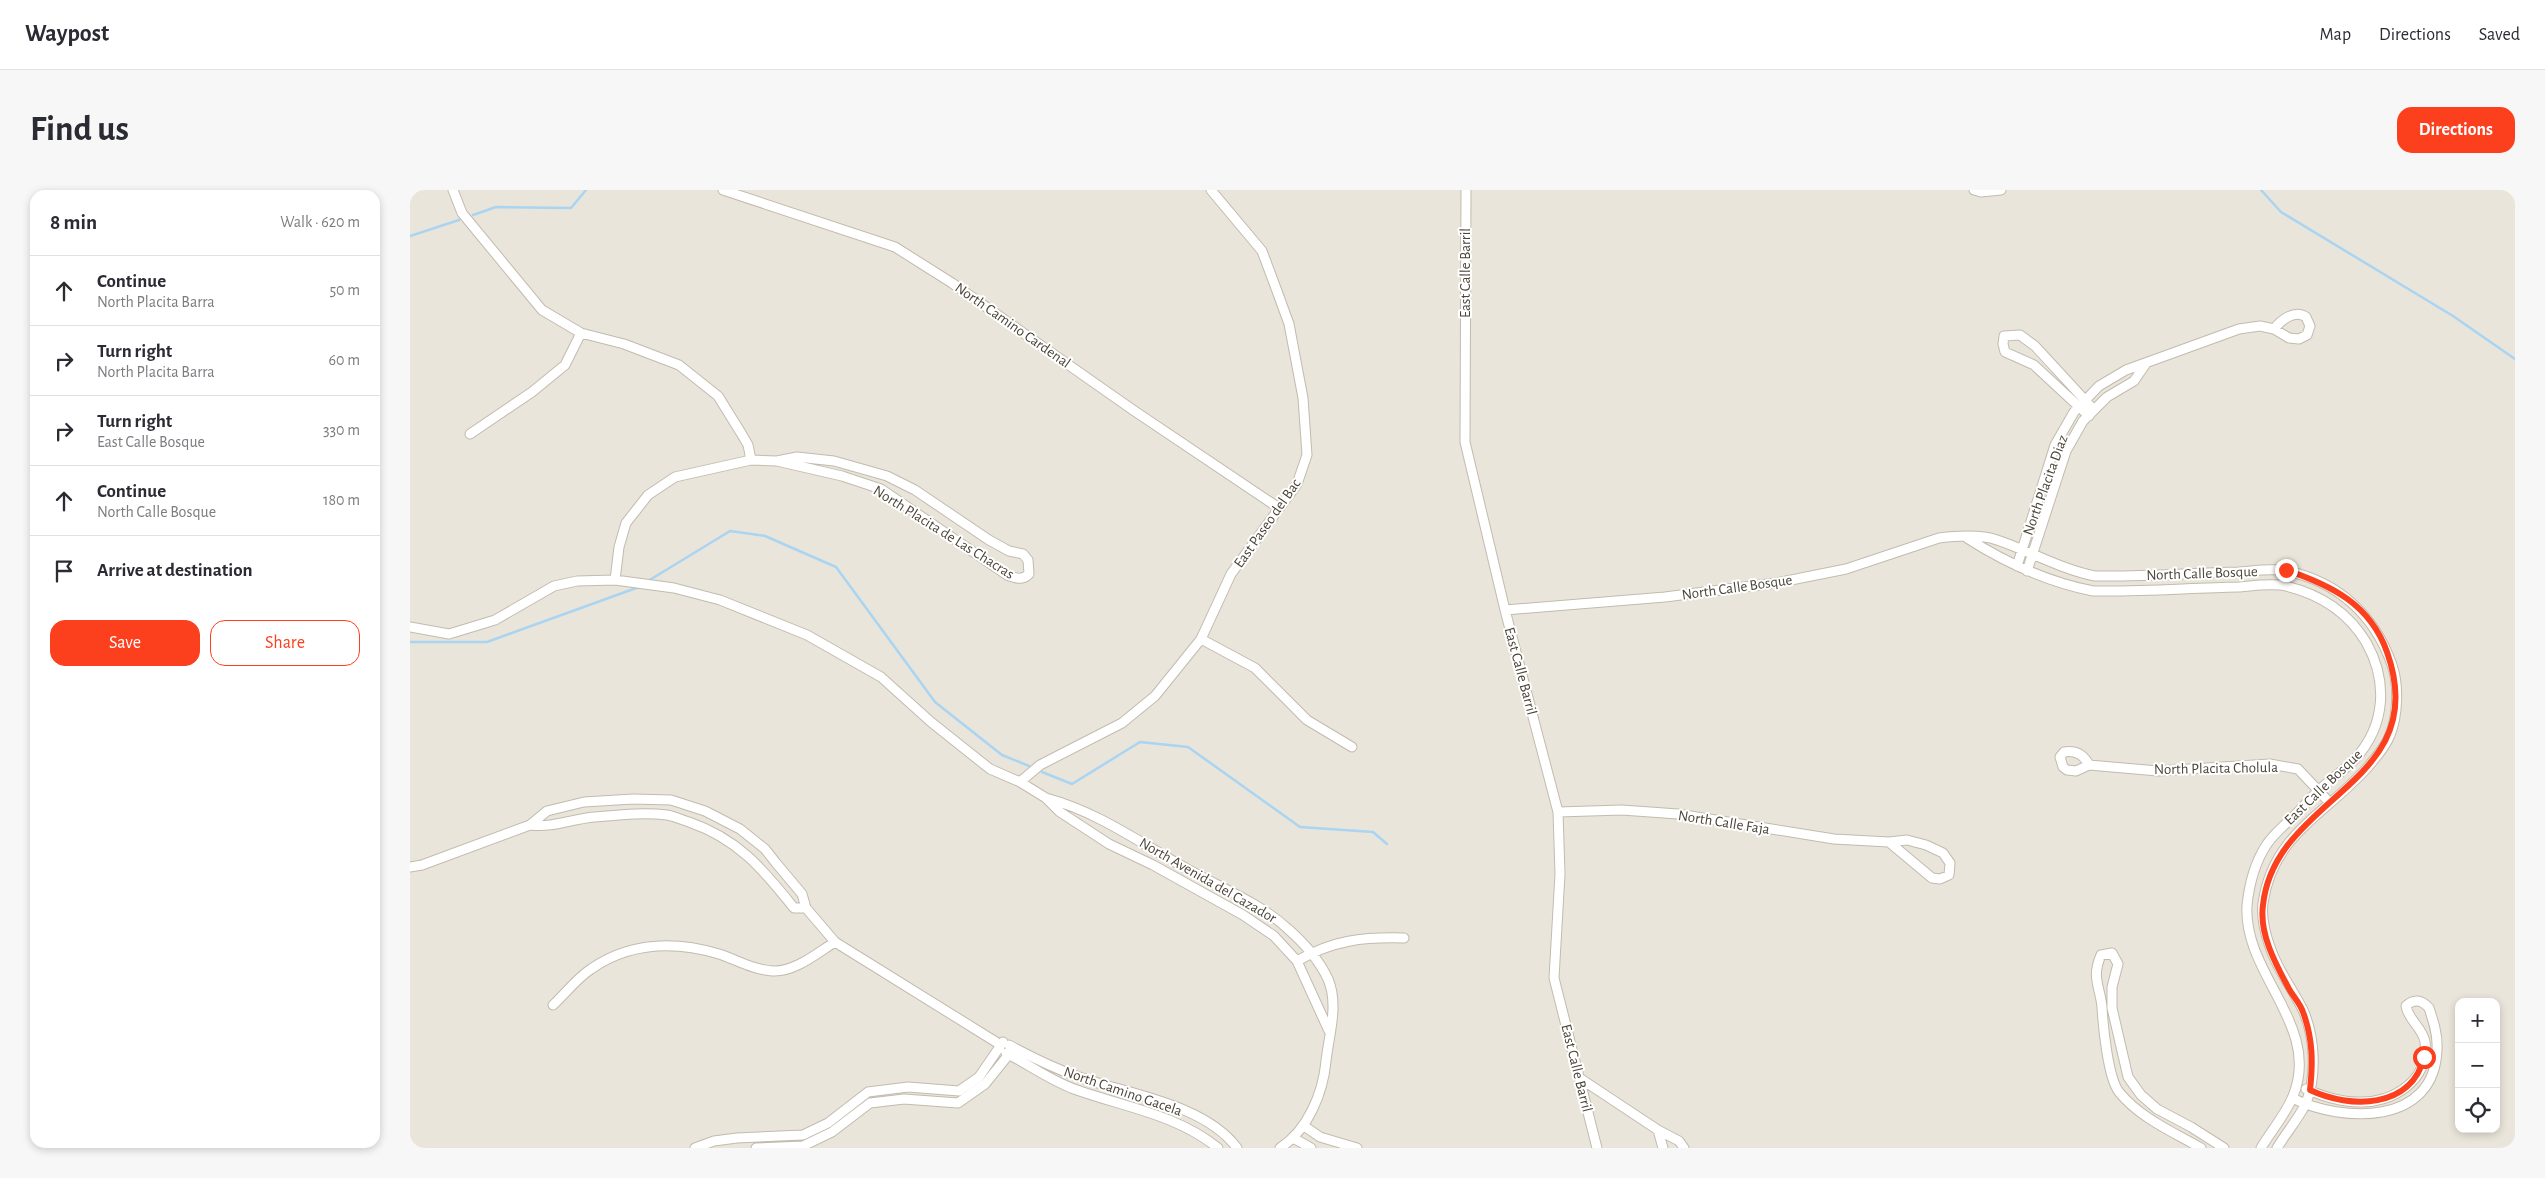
<!DOCTYPE html>
<html lang="en">
<head>
<meta charset="utf-8">
<style>
	:root { --surface:#fff; --page:#f7f7f7; --text:#2b2b33; --muted:#7c7c81; --line:#e1e1e2; --accent:#fc3f1d }
	body { margin:0; font-family:"Alegreya Sans",sans-serif; background:var(--page); color:var(--text) }
	.controls { position:absolute; right:15px; bottom:15px; display:grid; overflow:hidden; border-radius:10px; box-shadow:0 2px 8px #0003 }
	.controls button { width:45px; height:45px; display:grid; place-items:center; padding:0; border:0; border-bottom:1px solid var(--line); background:var(--surface); color:var(--text); font:25px sans-serif }
	.stop { position:absolute; width:15px; height:15px; margin:-11px; border:4px solid #fc3f1d; border-radius:50%; background:#fff }
	.stop.end { background:#fc3f1d; border-color:#fff; box-shadow:0 1px 5px #0008 }
	.list { margin:0; padding:0; list-style:none }
	h2 { display:flex; justify-content:space-between; align-items:center; height:65px; margin:0; padding:0 20px; font-size:21px }
	h2 small { font-size:16px; font-weight:400; color:var(--muted) }
	.list li { display:grid; grid-template-columns:32px 1fr auto; gap:15px; align-items:center; box-sizing:border-box; height:70px; padding:0 20px; border-top:1px solid var(--line) }
	.list b { display:block; font-size:19px; white-space:nowrap }
	.list p { margin:0; font-size:16px; white-space:nowrap; color:var(--muted) }
	.list em { font-size:16px; font-style:normal; color:var(--muted) }
	.actions { display:flex; gap:10px; padding:15px 20px }
	.actions a { flex:1; padding:11px 0; border:1px solid var(--accent); border-radius:15px; text-align:center; font-size:18px; color:var(--accent) }
	.actions .main { background:var(--accent); color:#fff }
	.icon { flex:none; width:28px; height:28px; fill:none; stroke:currentColor; stroke-width:2; stroke-linecap:round; stroke-linejoin:round }
	.map { position:relative; flex:none; width:2105px; height:958px; overflow:hidden; border-radius:15px }
	header { display:flex; align-items:center; gap:30px; box-sizing:border-box; height:70px; padding:0 25px; background:var(--surface); border-bottom:1px solid var(--line) }
	header strong { font-size:24px }
	nav { display:flex; gap:28px; margin-inline-start:auto; font-size:18px }
	.intro { display:flex; align-items:center; justify-content:space-between; box-sizing:border-box; height:120px; padding:0 30px }
	h1 { margin:0; font-size:35px }
	.button { padding:12px 22px; border-radius:15px; background:var(--accent); color:#fff; font-size:18px; font-weight:700 }
	main { display:flex; gap:30px; padding:0 30px }
	aside { flex:1; background:var(--surface); border-radius:15px; box-shadow:0 2px 8px #0003 }
	.map>svg:first-child { display:block }
</style>
</head>
<body>
<header>
<strong>Waypost</strong>
<nav><a>Map</a><a>Directions</a><a>Saved</a></nav>
</header>
<div class="intro"><h1>Find us</h1><a class="button">Directions</a></div>
<main>
<aside>
<h2>8 min<small>Walk · 620 m</small></h2>
<ul class="list">
<li><svg class="icon" aria-label="ahead" viewBox="0 0 24 24"><path d="M12 20V5M6 11l6-6 6 6"/></svg><div><b>Continue</b><p>North Placita Barra</p></div><em>50 m</em></li>
<li><svg class="icon" aria-label="right" viewBox="0 0 24 24"><path d="M7 20v-9h11M14 6l5 5-5 5"/></svg><div><b>Turn right</b><p>North Placita Barra</p></div><em>60 m</em></li>
<li><svg class="icon" aria-label="right" viewBox="0 0 24 24"><path d="M7 20v-9h11M14 6l5 5-5 5"/></svg><div><b>Turn right</b><p>East Calle Bosque</p></div><em>330 m</em></li>
<li><svg class="icon" aria-label="ahead" viewBox="0 0 24 24"><path d="M12 20V5M6 11l6-6 6 6"/></svg><div><b>Continue</b><p>North Calle Bosque</p></div><em>180 m</em></li>
<li><svg class="icon" aria-label="arrive" viewBox="0 0 24 24"><path d="M6 21V4h12l-3 4 3 4H6"/></svg><div><b>Arrive at destination</b></div></li>
</ul>
<div class="actions"><a class="main">Save</a><a>Share</a></div>
</aside>
<div class="map">
<svg width="2105" height="958" viewBox="0 0 2105 958">
	<rect width="100%" height="100%" fill="#f6f3ec"/>
	<path fill="#eae5da" fill-rule="evenodd" d="M0,0H2105V958H0ZM2049,812H2086V939H2049Z"/>
	<g fill="none" stroke-linecap="round" stroke-linejoin="round">
		<path stroke="#a9d4f2" stroke-width="2.5" d="M1851,0L1871,22L2043,126L2105,169
			M63,25L86,17L161,18L176,0
			M0,46L49,30
			M238,391L320,341L355,346L426,377L525,512L592,565L619,576
			M0,452H77L229,397
			M632,582L662,594L730,552L778,557L890,637L963,642L977,654"/>
		<defs>
			<path id="minor" d="M43,0L52,23L132,120L171,143L214,154L269,175L308,206L331,243L338,255L341,270
				M313,0L485,57L542,93L723,220L869,318
				M1056,0L1055,252L1095,420L1148,622L1150,684L1144,788L1187,958
				M1564,0L1571,2L1591,0
				M1679,226L1624,175L1595,162L1593,154L1594,146L1610,145L1625,156L1684,220
				M60,244L122,202L155,175L171,143
				M1557,348C1596,373 1638,392 1683,401C1731,402 1779,398 1828,397C1842,396 1861,393 1876,396C1909,404 1938,422 1956,452C1978,491 1976,535 1945,569C1934,580 1920,590 1909,600C1899,609 1891,620 1881,629C1873,636 1864,644 1857,654C1845,672 1839,695 1837,716C1833,784 1912,836 1883,906C1876,924 1861,941 1851,958
				M1607,376L1645,255L1664,222L1689,196L1716,180L1829,139L1850,136L1864,139L1879,148L1889,149L1897,145L1900,136L1896,127C1885,119 1871,130 1864,139
				M1617,381L1656,261L1673,231L1697,207L1724,191L1735,175
				M205,390L209,357L216,333L238,305L265,287L341,270L367,271L387,267L424,271L477,286L505,300L579,350L599,361L613,364L618,370L619,384C612,391 605,388 597,385L471,299L432,286L367,271
				M1095,420L1255,407L1366,393L1436,379L1529,348C1546,346 1570,344 1587,350C1620,361 1650,379 1685,386C1732,387 1780,383 1828,382C1843,381 1862,378 1877,381C1929,392 1965,426 1982,475C1989,495 1988,525 1980,545C1976,556 1964,570 1957,578C1915,625 1863,644 1853,713C1851,729 1855,743 1860,757C1868,781 1882,798 1893,820C1905,847 1907,886 1896,913C1889,928 1876,943 1867,958
				M0,437L39,444L85,430L144,396L167,391L205,390L264,398L310,410L397,445L471,487L521,532L580,579L610,592L636,608L650,622L699,654L743,675L833,725L864,746L887,771L919,841
				M791,449L845,478L897,530L942,557
				M1679,575C1674,565 1666,560 1654,562L1650,567L1653,577L1657,580L1666,581L1679,575L1748,581L1860,574L1888,579L1919,612
				M610,592L630,575L712,533L745,506L791,449L821,384L887,294L897,265L893,208L879,134L867,101L852,61L801,0
				M636,608C689,622 733,655 781,681C813,699 850,713 878,739C894,753 909,770 918,789C929,815 919,844 916,871C913,903 898,940 870,958
				M1148,622L1212,620L1268,624L1424,649L1479,652L1497,650L1516,655L1533,663L1540,673L1539,685L1530,689L1522,688L1479,652
				M120,635C143,638 162,629 184,627C208,625 233,622 257,625C264,626 272,630 279,632C328,649 352,678 384,718H396
				M0,677L12,675L120,635L137,621L174,612L223,609L261,610L295,621L330,639L355,659L366,673L392,704L396,718L425,752L586,852
				M887,771C923,750 953,747 994,748
				M143,815C155,804 167,788 181,779C220,752 265,751 309,764C327,770 344,780 363,781C385,782 407,763 425,752
				M599,855C621,867 646,879 669,887C717,904 795,914 827,958
				M596,863C618,874 640,890 664,899C714,917 766,924 808,958
				M1171,889L1248,940L1269,951L1274,958
				M1882,908C1933,933 2025,936 2027,859C2028,845 2023,830 2019,818C2012,810 2004,808 1996,816C1998,830 2013,838 2015,852C2020,890 1982,914 1948,912C1930,912 1912,906 1896,899
				M894,936L910,947L947,958
				M1248,940L1253,958
				M885,949L901,958
				M285,958L304,951L327,948L393,945L418,933L458,902L498,897L549,901L569,887L593,852
				M346,958L393,956L422,942L460,913L494,909L548,913L575,894L604,858
				M1791,958C1763,942 1730,928 1709,902C1698,888 1693,836 1692,817C1690,796 1681,788 1691,765L1702,763L1708,774L1702,797V818L1718,887L1731,905L1747,919L1781,937L1814,958"/>
		</defs>
		<use href="#minor" stroke="#c2bbae" stroke-width="11"/>
		<use href="#minor" stroke="#fff" stroke-width="9"/>
	</g>
	<g fill="none" stroke-linecap="round" stroke-linejoin="round">
		<path stroke="#fc3f1d" stroke-width="6" d="M1876,380C1921,395 1960,414 1977,462C2024,595 1865,604 1853,715C1849,743 1865,773 1878,797C1882,805 1890,813 1893,822C1903,849 1903,873 1900,900C1940,919 2002,919 2014,867"/>
	</g>
	<g text-anchor="middle" stroke-width="4" stroke-linejoin="round" paint-order="stroke">
		<g font-size="15" fill="#4b4439" stroke="#fff">
			<text transform="translate(1055 83) rotate(-90)" y="5">East Calle Barril</text>
			<text transform="translate(603 135) rotate(35)" y="5">North Camino Cardenal</text>
			<text transform="translate(1635 295) rotate(-70)" y="5">North Placita Diaz</text>
			<text transform="translate(857 333) rotate(-55)" y="5">East Paseo del Bac</text>
			<text transform="translate(534 342) rotate(32)" y="5">North Placita de Las Chacras</text>
			<text transform="translate(1792 383) rotate(-2)" y="5">North Calle Bosque</text>
			<text transform="translate(1327 397) rotate(-8)" y="5">North Calle Bosque</text>
			<text transform="translate(1111 481) rotate(75)" y="5">East Calle Barril</text>
			<text transform="translate(1806 578) rotate(-1)" y="5">North Placita Cholula</text>
			<text transform="translate(1913 597) rotate(-44)" y="5">East Calle Bosque</text>
			<text transform="translate(1314 632) rotate(9)" y="5">North Calle Faja</text>
			<text transform="translate(798 690) rotate(30)" y="5">North Avenida del Cazador</text>
			<text transform="translate(1167 878) rotate(76)" y="5">East Calle Barril</text>
			<text transform="translate(713 901) rotate(19)" y="5">North Camino Gacela</text>
		</g>
	</g>
</svg>
<div class="controls">
<button>+</button>
<button>−</button>
<button><svg class="icon" aria-label="locate" viewBox="0 0 24 24"><circle cx="12" cy="12" r="6"/><path d="M12 2v4M12 18v4M2 12h4M18 12h4"/></svg></button>
</div>
<div class="stop" style="left:2014px;top:867px"></div>
<div class="stop end" style="left:1876px;top:380px"></div>
</div>
</main>
</body>
</html>
